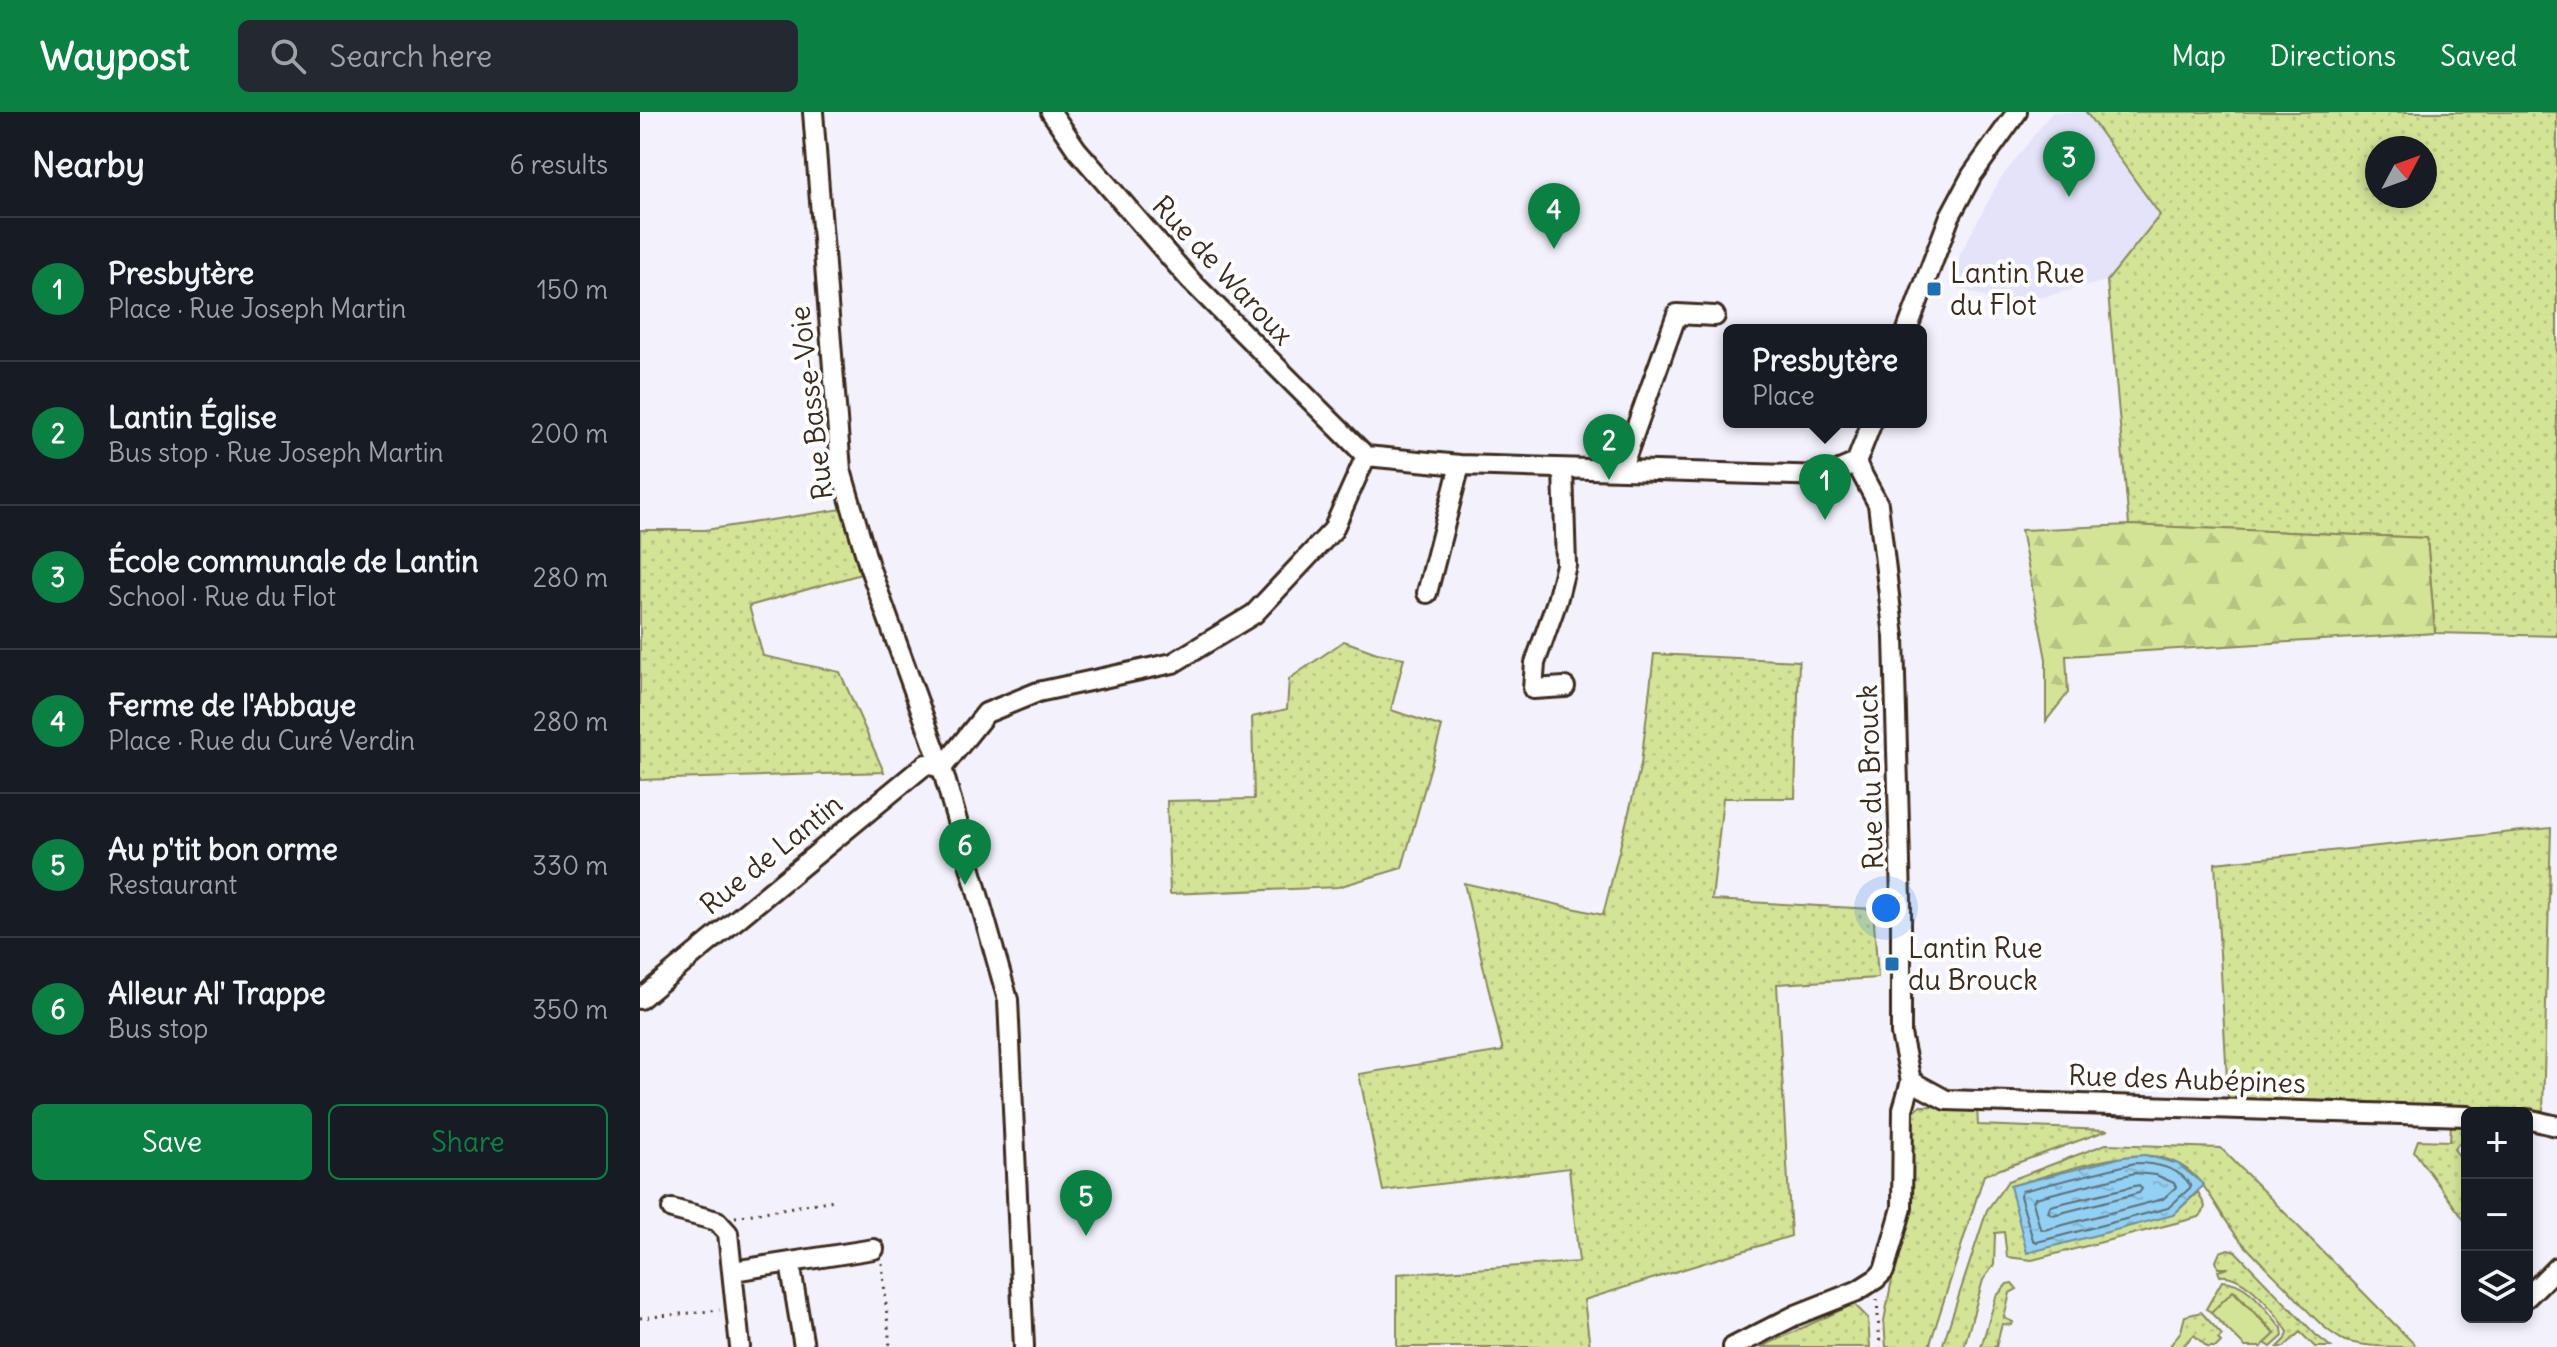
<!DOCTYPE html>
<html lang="en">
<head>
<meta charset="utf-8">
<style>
	:root { --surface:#171b24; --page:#242831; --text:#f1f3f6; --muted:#9ea1a6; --line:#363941; --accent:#0b8043 }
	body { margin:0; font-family:Delius,sans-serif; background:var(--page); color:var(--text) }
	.controls { position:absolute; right:24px; bottom:24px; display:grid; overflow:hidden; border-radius:12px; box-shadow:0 4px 12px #0003 }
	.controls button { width:72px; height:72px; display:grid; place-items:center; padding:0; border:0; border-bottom:2px solid var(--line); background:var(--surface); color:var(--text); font:40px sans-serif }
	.compass { position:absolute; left:1725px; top:24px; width:72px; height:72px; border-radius:50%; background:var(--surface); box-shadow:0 4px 12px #0003; rotate:49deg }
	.you { position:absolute; left:1246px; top:796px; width:28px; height:28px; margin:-20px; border:6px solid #fff; border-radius:50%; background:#1a73e8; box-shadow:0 0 0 12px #1a73e833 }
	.badge { display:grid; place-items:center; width:52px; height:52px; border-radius:50%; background:var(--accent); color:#fff; font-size:26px; font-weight:700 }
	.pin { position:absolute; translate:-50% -66px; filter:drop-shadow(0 2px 4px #0008) }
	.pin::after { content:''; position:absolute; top:42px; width:28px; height:24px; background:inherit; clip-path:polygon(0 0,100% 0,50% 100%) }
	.popup { position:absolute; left:1083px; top:212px; width:204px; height:104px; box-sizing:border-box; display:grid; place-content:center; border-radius:12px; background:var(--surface); filter:drop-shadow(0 2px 6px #0005); font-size:26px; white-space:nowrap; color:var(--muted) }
	.popup b { font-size:30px; color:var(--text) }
	.popup::after { content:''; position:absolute; left:50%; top:100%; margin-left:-16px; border:16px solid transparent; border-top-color:var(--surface) }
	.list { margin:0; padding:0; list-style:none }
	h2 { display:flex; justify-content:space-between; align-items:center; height:104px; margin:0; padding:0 32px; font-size:34px }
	h2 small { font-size:26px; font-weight:400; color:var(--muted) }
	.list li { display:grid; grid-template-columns:52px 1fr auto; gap:24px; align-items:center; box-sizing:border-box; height:144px; padding:0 32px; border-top:2px solid var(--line) }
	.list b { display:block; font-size:30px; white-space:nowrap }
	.list p { margin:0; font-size:26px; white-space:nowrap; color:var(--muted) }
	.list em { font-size:26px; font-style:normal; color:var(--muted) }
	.actions { display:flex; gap:16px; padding:24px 32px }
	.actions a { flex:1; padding:18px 0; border:2px solid var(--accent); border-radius:12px; text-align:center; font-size:28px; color:var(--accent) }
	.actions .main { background:var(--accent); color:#fff }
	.icon { flex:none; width:44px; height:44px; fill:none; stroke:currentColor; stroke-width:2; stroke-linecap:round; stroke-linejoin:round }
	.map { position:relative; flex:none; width:1917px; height:1235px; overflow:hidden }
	header { display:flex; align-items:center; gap:48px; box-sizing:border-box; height:112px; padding:0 40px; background:var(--accent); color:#fff }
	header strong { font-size:38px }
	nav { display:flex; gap:44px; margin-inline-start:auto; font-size:28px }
	.search { width:560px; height:72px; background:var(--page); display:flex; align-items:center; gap:20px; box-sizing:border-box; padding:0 28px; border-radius:12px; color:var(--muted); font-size:30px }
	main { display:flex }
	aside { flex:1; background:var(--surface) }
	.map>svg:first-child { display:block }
</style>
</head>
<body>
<header>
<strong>Waypost</strong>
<div class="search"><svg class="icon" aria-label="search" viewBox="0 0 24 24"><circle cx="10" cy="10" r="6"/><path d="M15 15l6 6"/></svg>Search here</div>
<nav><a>Map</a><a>Directions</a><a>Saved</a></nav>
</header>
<main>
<aside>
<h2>Nearby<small>6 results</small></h2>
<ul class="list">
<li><span class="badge">1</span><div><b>Presbytère</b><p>Place · Rue Joseph Martin</p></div><em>150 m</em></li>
<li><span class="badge">2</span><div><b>Lantin Église</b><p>Bus stop · Rue Joseph Martin</p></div><em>200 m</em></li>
<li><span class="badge">3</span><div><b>École communale de Lantin</b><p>School · Rue du Flot</p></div><em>280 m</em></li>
<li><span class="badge">4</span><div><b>Ferme de l'Abbaye</b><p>Place · Rue du Curé Verdin</p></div><em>280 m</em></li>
<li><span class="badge">5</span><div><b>Au p'tit bon orme</b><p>Restaurant</p></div><em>330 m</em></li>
<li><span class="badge">6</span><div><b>Alleur Al' Trappe</b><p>Bus stop</p></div><em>350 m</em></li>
</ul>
<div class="actions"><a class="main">Save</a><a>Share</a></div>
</aside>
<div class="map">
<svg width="1917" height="1235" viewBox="0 0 1917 1235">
	<defs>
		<pattern id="grass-dots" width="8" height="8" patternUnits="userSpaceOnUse" patternTransform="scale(2)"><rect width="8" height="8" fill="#d4e497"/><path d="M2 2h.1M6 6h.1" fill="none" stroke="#b7c482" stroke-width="1.8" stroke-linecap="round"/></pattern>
		<pattern id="forest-firs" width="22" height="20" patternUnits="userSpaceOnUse" patternTransform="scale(2)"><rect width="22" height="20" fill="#d4e497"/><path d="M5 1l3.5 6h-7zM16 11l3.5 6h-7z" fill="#b7c482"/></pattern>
		<pattern id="water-ripples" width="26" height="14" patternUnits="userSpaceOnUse" patternTransform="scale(2)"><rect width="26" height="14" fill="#93d1f4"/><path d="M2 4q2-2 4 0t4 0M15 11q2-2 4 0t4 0" fill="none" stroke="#80b4d1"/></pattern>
	</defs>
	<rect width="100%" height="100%" fill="#f3f2fc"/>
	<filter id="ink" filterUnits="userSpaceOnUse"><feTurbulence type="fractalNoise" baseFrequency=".0125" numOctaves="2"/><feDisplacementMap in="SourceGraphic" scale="16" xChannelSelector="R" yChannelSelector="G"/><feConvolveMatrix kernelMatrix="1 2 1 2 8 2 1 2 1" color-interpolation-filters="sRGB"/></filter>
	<g filter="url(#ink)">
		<path fill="#e4e3f9" d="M1412,0H1446L1520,103L1467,169L1367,194L1309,172L1320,142L1360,67Z"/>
		<path fill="url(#grass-dots)" stroke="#88875a" stroke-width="2" fill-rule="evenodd" d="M1446,0H1917V524L1795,521L1787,426L1489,413L1467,169L1520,103ZM1737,36H1785V84H1737Z
			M202,397L221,462L109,494L123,544L200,560L244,660L0,668V418H65Z
			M704,529L737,541L764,546L751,598L802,615L762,756L698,775L530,782L527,689L614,687L612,605L647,597L649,567Z
			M1014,542L1159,549L1155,686H1083L1072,788L1233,797L1238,866L1137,872L1151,1124L944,1188L950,1235H757V1162L939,1150L929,1056L743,1079L719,962L863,939L824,771L963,803L1001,652Z
			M1911,716L1903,998L1588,986L1575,751Z
			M1280,994L1337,995L1338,1013L1468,1018L1344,1063L1289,1235H1246L1244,1209L1256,1146L1270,1011L1273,1000Z
			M1821,1011L1825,1024L1814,1037L1827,1055V1112L1774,1039L1778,1028L1810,1029L1811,1012Z
			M1466,1032L1581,1036L1777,1235C1754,1235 1726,1235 1705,1229C1682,1218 1664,1194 1647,1176C1631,1160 1615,1145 1600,1128C1571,1094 1565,1051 1512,1044C1478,1039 1405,1065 1370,1074L1533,1103L1558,1080L1565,1094L1563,1101L1559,1105L1392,1148L1367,1145L1364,1120L1355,1121L1354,1153L1343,1168L1324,1235H1302L1347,1098L1368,1069Z
			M1588,1137L1595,1139L1676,1223L1691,1235H1675L1660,1220L1644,1235H1638L1646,1227L1648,1220C1636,1200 1604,1161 1580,1164L1578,1159L1588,1156H1578L1576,1149L1580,1140Z
			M1582,1169C1608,1169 1626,1198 1642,1216L1643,1224L1631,1235L1625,1231L1635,1221L1594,1179L1571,1200L1566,1197Z
			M1372,1171L1377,1177L1370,1181L1364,1206L1373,1210L1372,1213L1362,1212L1356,1235H1341L1356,1185L1367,1172Z
			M1214,1192L1228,1206L1230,1235H1121Z
			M1561,1200L1582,1223L1578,1227L1581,1230L1576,1235H1567L1554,1223L1542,1235H1529L1541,1219L1545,1204Z"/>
		<path fill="url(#forest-firs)" stroke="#88875a" stroke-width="2" d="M1489,413L1787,426L1795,521L1426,544L1428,581L1406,609V547L1381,418Z"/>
		<path fill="#d4e497" stroke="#88875a" stroke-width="2" d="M1593,1179L1635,1222L1621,1235H1605L1571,1201Z"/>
		<path fill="url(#water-ripples)" stroke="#708e9e" stroke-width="2" d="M1505,1043L1538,1052L1564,1073L1533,1103L1387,1141L1370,1074L1483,1045Z"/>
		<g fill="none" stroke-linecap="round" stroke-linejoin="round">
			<path stroke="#5e6d74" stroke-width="2" d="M1495,1051C1515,1051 1542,1056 1551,1075L1528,1096L1397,1130L1393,1128L1380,1084L1382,1079Z
				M1495,1061L1516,1063L1534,1071L1536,1075L1523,1087L1404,1118L1400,1116L1393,1090L1395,1086Z
				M1499,1073L1502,1077L1499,1081L1413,1103L1408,1100L1410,1094Z"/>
			<defs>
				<path id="minor" d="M173,0L201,358L229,454L302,656L368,888L384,1235
					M411,0L437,38L551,169L726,344
					M1267,218L1310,104L1332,63L1377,0
					M726,344L820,353L1185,364L1216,351
					M1216,351L1232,310
					M923,357L926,453L917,489L895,551L893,577L925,575
					M981,358L1037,202L1075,204
					M787,481L820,353
					M302,656L346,601L398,580L533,551L614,502L693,418L726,344
					M0,887L286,652L302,656
					M1271,969L1306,988L1827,1004
					M1887,1007L1917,1014
					M32,1097L77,1109L88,1121L100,1235
					M150,1151L164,1235
					M93,1159L234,1137
					M1887,1185L1917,1155
					M1093,1235L1156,1203L1217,1179L1236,1167L1244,1159L1262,1096L1263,997L1271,969L1261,922V788L1254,525L1238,392L1216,351"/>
			</defs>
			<use href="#minor" stroke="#3b2a1e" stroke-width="24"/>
			<path stroke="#3b2a1e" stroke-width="3" stroke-dasharray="2 6" stroke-linecap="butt" d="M95,1105L194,1088
				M242,1151L250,1235
				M1237,1187L1240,1235
				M0,1206L80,1198"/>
			<use href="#minor" stroke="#fff" stroke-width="18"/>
		</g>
	</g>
	<g fill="#1f6fb2" stroke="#fff" stroke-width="3">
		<rect x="1286" y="169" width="16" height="16" rx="4"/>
		<rect x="1244" y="844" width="16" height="16" rx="4"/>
	</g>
	<g text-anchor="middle" stroke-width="8" stroke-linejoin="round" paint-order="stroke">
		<g font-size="28" fill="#3b2a1e" stroke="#fff">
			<text transform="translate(583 158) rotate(47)" y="10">Rue de Waroux</text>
			<text transform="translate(171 291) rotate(-97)" y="10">Rue Basse-Voie</text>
			<text transform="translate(1230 665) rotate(-92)" y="10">Rue du Brouck</text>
			<text transform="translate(131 742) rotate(-39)" y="10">Rue de Lantin</text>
			<text transform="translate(1547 967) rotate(2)" y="10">Rue des Aubépines</text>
		</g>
		<g font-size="28" fill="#3b2a1e" stroke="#fff" text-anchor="start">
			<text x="1310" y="171">Lantin Rue<tspan x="1310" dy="32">du Flot</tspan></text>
			<text x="1268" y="846">Lantin Rue<tspan x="1268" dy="32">du Brouck</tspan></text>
		</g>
	</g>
</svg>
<div class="controls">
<button>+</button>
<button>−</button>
<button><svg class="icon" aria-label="layers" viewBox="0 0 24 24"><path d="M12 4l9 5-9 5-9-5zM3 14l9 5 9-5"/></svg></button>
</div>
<svg class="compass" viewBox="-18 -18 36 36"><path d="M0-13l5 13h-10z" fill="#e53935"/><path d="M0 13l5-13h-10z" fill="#9ea1a6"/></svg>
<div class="you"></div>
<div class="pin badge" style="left:1185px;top:408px">1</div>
<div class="popup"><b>Presbytère</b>Place</div>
<div class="pin badge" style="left:969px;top:368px">2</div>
<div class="pin badge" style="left:1429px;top:85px">3</div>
<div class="pin badge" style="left:914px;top:137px">4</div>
<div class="pin badge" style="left:446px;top:1124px">5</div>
<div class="pin badge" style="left:325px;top:773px">6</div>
</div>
</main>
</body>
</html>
